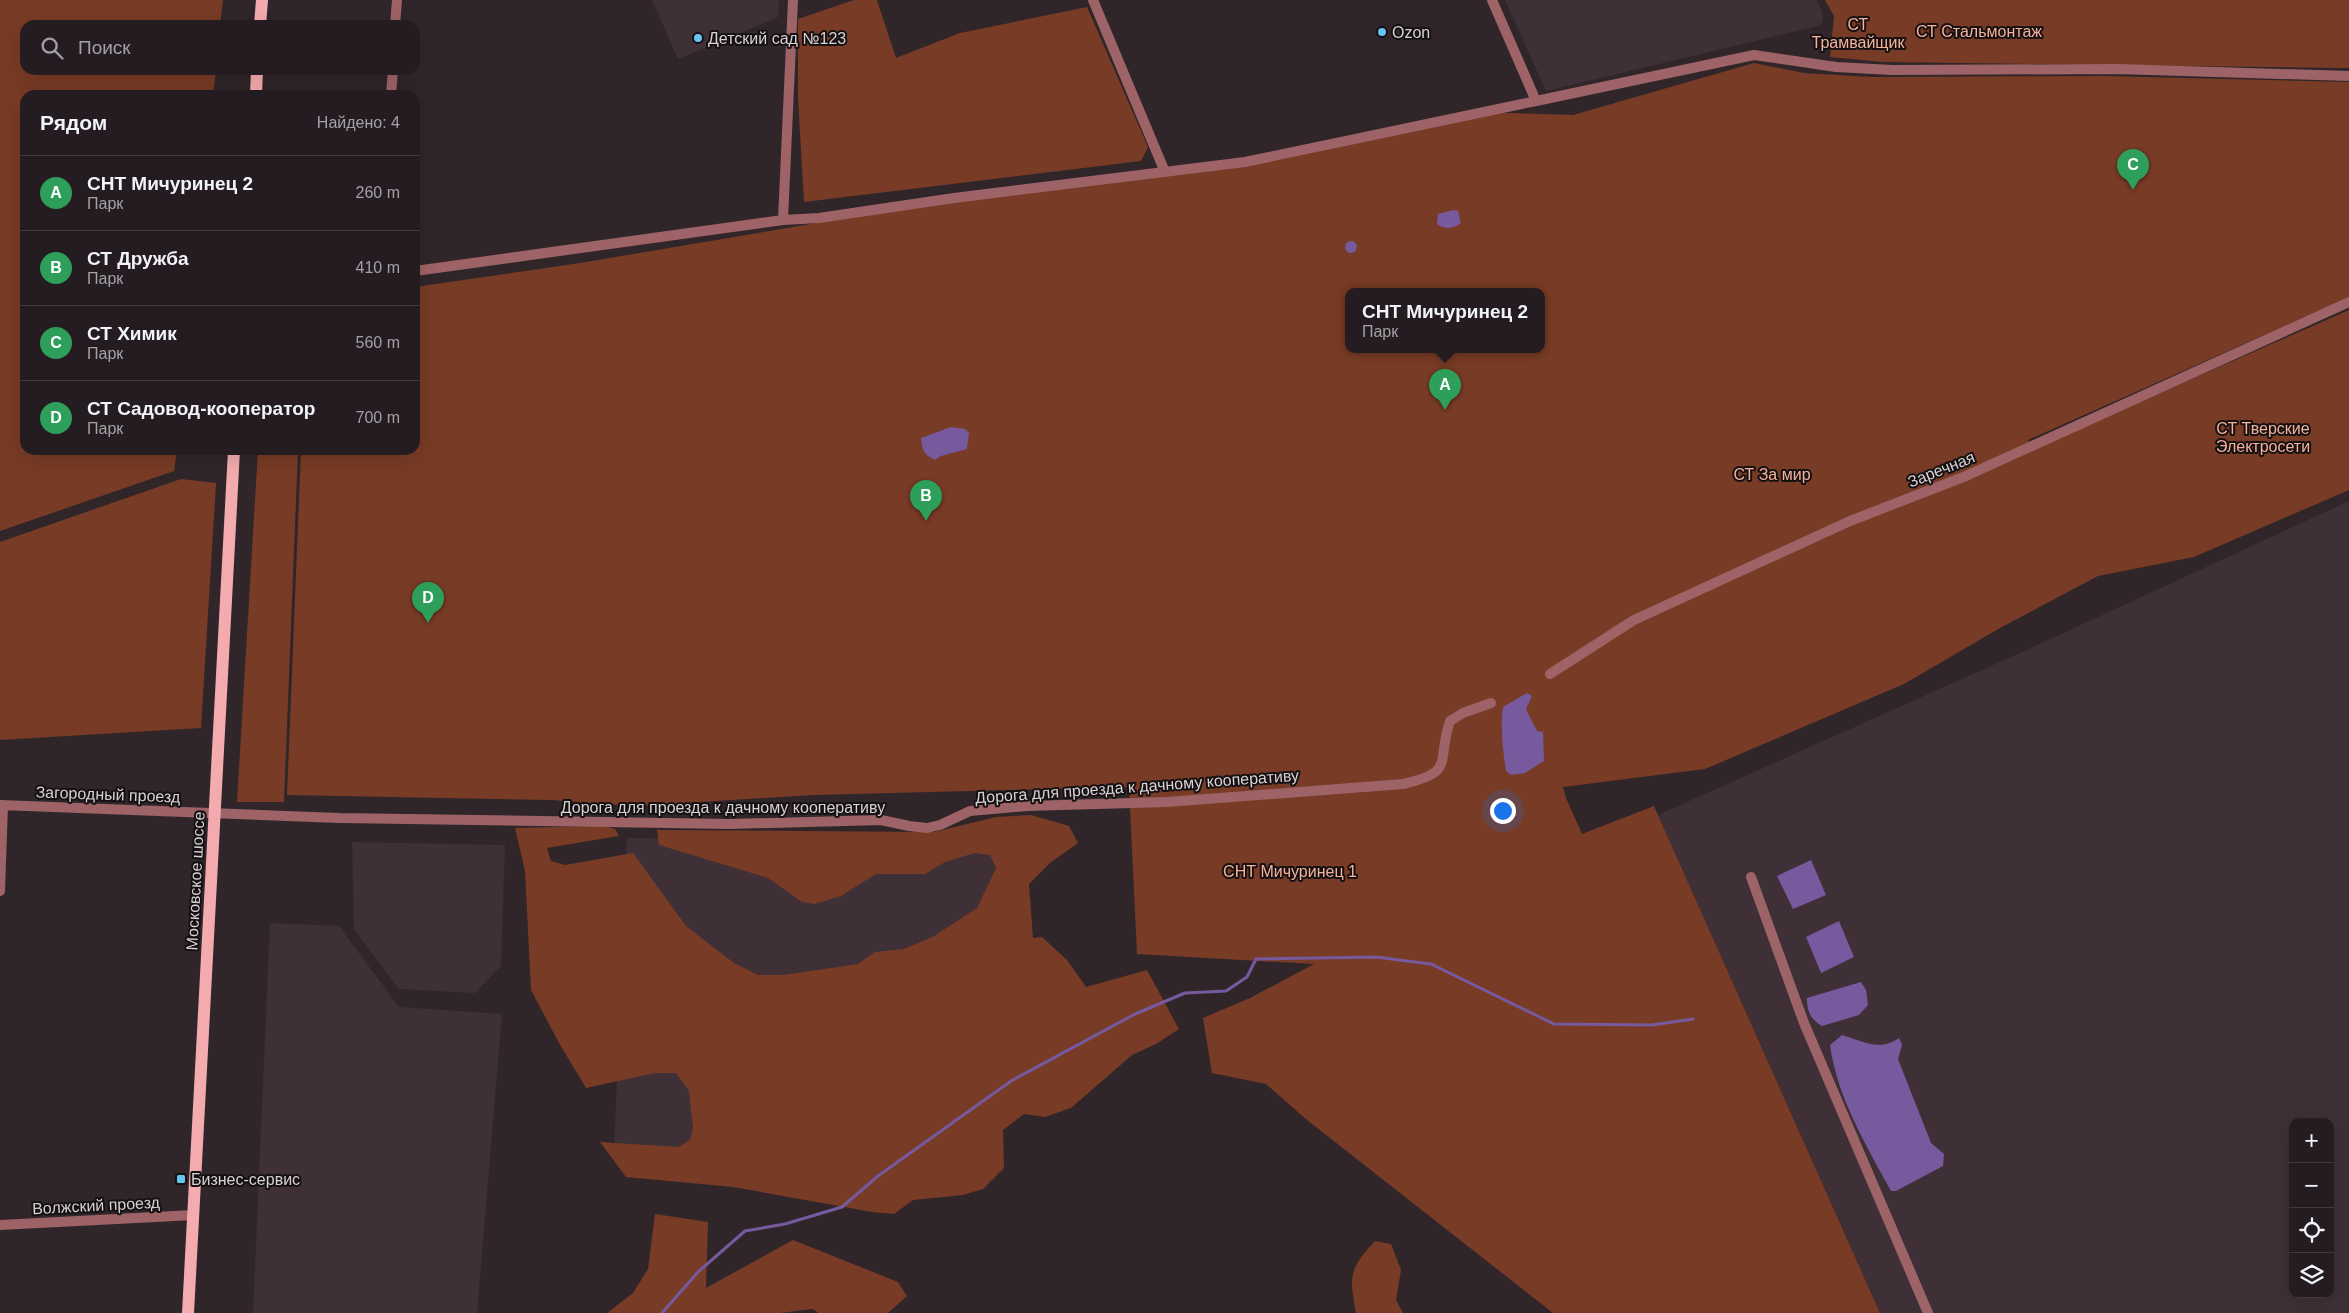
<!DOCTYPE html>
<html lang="ru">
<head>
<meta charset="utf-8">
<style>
	:root { --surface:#241c20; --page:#30292d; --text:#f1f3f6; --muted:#a3a1a5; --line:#413a3e; --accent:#65c5ee }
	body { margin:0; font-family:Arial,sans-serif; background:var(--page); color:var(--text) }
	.controls { position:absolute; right:15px; bottom:15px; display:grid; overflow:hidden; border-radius:10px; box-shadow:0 5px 20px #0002 }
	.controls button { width:45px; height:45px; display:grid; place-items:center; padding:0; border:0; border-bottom:1px solid var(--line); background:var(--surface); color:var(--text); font:25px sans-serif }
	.you { position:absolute; left:1502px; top:810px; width:18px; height:18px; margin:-12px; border:4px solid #fff; border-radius:50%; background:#1a73e8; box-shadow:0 0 0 8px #1a73e833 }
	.badge { display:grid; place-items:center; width:32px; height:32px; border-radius:50%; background:var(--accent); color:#fff; font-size:16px; font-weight:700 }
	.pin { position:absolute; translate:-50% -41px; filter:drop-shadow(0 1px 2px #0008) }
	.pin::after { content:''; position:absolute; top:26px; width:18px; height:15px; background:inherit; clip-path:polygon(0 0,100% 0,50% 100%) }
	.popup { position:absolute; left:1345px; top:288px; width:200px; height:65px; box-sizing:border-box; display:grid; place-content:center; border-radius:10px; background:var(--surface); filter:drop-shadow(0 1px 4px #0005); font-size:16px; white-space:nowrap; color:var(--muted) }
	.popup b { font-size:19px; color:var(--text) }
	.popup::after { content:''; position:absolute; left:50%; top:100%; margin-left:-10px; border:10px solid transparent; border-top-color:var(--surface) }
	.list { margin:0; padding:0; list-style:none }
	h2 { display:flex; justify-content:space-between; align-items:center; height:65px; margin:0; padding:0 20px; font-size:21px }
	h2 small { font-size:16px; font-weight:400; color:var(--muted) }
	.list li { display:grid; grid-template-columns:32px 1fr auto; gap:15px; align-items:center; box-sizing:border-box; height:75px; padding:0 20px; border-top:1px solid var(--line) }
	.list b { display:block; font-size:19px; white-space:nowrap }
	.list p { margin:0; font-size:16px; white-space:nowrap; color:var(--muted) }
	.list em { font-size:16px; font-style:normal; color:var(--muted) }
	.icon { flex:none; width:28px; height:28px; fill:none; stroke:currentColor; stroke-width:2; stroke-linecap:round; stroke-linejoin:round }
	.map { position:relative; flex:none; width:2349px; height:1313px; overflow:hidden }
	.search { position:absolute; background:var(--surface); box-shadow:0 5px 20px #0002; left:20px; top:20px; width:400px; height:55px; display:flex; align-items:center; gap:12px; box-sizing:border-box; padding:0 18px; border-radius:15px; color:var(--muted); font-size:19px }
	.panel { position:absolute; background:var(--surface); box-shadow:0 5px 20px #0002; left:20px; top:90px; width:400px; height:365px; border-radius:15px }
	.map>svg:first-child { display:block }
</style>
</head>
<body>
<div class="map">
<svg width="2349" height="1313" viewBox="0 0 2349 1313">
	<rect width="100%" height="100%" fill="#30262a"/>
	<path fill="#3f2f36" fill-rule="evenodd" d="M652,0H779L778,17L678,59Z
		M1505,0H1817L1822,12L1823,21L1818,26L1546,91Z
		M2349,501V1313H1880L1658,815L2020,653ZM2293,1122H2330V1294H2293Z
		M627,838L1017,840L857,1172L614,1152Z
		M352,842L505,845L501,966L475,993L399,989L354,929Z
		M270,923L339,926L399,1007L502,1014L477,1313H253Z"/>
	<path fill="#783b25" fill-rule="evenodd" d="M0,0H223L220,25H25V70H216L213,95H25V450H177L174,471L0,531Z
		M854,0H877L896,58L960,33L1087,7L1148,147L1141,161L804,202L798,98V19Z
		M1825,0H2349V68L1883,62L1830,57L1834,16Z
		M1754,63L1804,73L1872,77L2105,76L2349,82V297L2028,440L2033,449L2349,310V490L2194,557L2098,576L2000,628L1904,684L1705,769L1563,787L1566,798L1582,834L1654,806L1880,1313H1553L1307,1120L1266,1084L1212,1073L1203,1018L1250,998L1314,964L1137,954L1129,787L814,795L634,806L552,800L287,795L301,450H415V287L580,263L982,195L1238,164L1482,112L1573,115ZM1349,291H1541V349H1349Z
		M258,450H298L284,802H237Z
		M181,479L216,483L201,728L0,740V542Z
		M1031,815L1069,826L1078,843L1050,863L1029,884L1033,938L1042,937L1067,960L1086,987L1147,970L1179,1029L1156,1044L1132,1055L1071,1108L1045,1117L1024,1114L1003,1130L1004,1168L983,1189L963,1195L913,1200L894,1214L872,1212L733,1187L626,1177L600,1142L679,1147L690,1140L693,1128L689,1091L676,1073H655L586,1088L559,1043L531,990L525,871L515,828L604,826L615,829L619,836L547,848L551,861L565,865L633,853L686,926L734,963L758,975H783L858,964L875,952L904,949L934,936L977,908L996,868L990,855L975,853L945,862L925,874H876L841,896L815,904L802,902L768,878L659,845L657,830L934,832L996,817Z
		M655,1214L708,1222L706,1288L793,1240L898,1282L907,1296L888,1313H818L813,1309L780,1313H607L633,1293L648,1269Z
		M1375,1241L1391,1244L1401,1270L1396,1300L1403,1313H1356C1349,1276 1349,1269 1375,1241Z"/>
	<path fill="#775a9e" d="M1453,210L1458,211L1461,223C1453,229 1445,230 1437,224L1438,214Z
		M1345 247a6 6 0 1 1 12 0a6 6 0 1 1-12 0Z
		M951,427L965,429L969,433L967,449L941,456L935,460C924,455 922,450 921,438Z
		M1527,693L1532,696L1526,709L1537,731L1543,732L1544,761L1525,773L1511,775L1506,771C1503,750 1500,728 1503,707Z
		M1811,860L1826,895L1793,909L1777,876Z
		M1839,921L1854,957L1821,973L1806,937Z
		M1861,982L1866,990L1868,1005L1859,1015L1822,1026C1810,1019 1807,1011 1807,998Z
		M1842,1035C1863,1041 1879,1052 1899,1038L1902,1045L1898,1059L1931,1143L1944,1154L1943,1166L1896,1191H1891C1866,1145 1837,1097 1830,1045Z"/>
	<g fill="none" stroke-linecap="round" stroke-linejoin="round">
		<path stroke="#775a9e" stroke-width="3" d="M662,1313L698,1272L745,1231L785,1224L842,1207L878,1176L1011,1081L1135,1014L1185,993L1226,991L1247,977L1256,959L1376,957L1431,964L1554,1024L1652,1025L1693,1019"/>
		<path stroke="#9d6366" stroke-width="10" d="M1093,0L1165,172
			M395,25L397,0
			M391,95L393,70
			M1536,101L1754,55L1836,67L1892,70L2118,69L2349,76
			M783,220L793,0
			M415,271L783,220L819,218L954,198L1245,162L1536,101L1492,0
			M1550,674L1634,620L1850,521L1966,476L2349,302
			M0,805L339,818L730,824L881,820L909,826L927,828L940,825L970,811L1027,806L1167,802L1403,784C1456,772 1436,763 1450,721L1463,713L1491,703
			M1751,877L1804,1023L1928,1313
			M0,891L3,805
			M0,1225L194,1215"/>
		<path stroke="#f4abaf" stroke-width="12" d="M260,25L262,0
			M256,95L257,70
			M188,1313L234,450"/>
	</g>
	<g fill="#65c5ee" stroke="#151012" stroke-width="2">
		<circle cx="1382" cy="32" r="5"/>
		<circle cx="698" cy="38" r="5"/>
		<rect x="176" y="1174" width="10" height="10" rx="2.5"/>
	</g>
	<g text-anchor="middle" stroke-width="4" stroke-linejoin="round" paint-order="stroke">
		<g font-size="16" fill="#f4b29b" stroke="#151012">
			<text x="1858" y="30">СТ<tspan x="1858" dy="18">Трамвайщик</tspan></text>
			<text x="1979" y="37">СТ Стальмонтаж</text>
			<text x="2263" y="434">СТ Тверские<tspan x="2263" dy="18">Электросети</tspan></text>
			<text x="1772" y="480">СТ За мир</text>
			<text x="1290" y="877">СНТ Мичуринец 1</text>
		</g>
		<g font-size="16" fill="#d8d1d4" stroke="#151012" text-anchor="start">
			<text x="1392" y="38">Ozon</text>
			<text x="708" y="44">Детский сад №123</text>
			<text x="191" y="1185">Бизнес-сервис</text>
		</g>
		<g font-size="16" fill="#d8d1d4" stroke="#151012">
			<text transform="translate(1941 469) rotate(-22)" y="6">Заречная</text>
			<text transform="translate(1137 786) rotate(-4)" y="6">Дорога для проезда к дачному кооперативу</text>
			<text transform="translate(108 794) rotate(2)" y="6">Загородный проезд</text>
			<text x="723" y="813">Дорога для проезда к дачному кооперативу</text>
			<text transform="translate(195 881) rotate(-87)" y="6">Московское шоссе</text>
			<text transform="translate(96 1205) rotate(-3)" y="6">Волжский проезд</text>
		</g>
	</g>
</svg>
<div class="controls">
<button>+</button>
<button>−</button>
<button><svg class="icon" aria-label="locate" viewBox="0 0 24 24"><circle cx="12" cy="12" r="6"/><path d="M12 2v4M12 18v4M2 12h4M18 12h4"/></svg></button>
<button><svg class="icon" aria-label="layers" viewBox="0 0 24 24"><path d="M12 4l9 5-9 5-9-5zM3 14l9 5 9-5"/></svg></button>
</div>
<div class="you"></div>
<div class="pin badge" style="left:1445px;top:410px;background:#2e9e5b">A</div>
<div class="popup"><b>СНТ Мичуринец 2</b>Парк</div>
<div class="pin badge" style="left:926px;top:521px;background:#2e9e5b">B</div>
<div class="pin badge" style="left:2133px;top:190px;background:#2e9e5b">C</div>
<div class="pin badge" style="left:428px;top:623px;background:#2e9e5b">D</div>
<div class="search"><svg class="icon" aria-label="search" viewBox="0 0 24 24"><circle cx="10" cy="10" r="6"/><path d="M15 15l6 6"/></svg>Поиск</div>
<section class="panel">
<h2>Рядом<small>Найдено: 4</small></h2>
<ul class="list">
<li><span class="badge" style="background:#2e9e5b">A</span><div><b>СНТ Мичуринец 2</b><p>Парк</p></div><em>260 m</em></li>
<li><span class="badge" style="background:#2e9e5b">B</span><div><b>СТ Дружба</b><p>Парк</p></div><em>410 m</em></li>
<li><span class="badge" style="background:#2e9e5b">C</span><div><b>СТ Химик</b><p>Парк</p></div><em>560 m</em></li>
<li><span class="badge" style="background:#2e9e5b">D</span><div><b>СТ Садовод-кооператор</b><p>Парк</p></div><em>700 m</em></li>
</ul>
</section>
</div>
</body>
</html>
